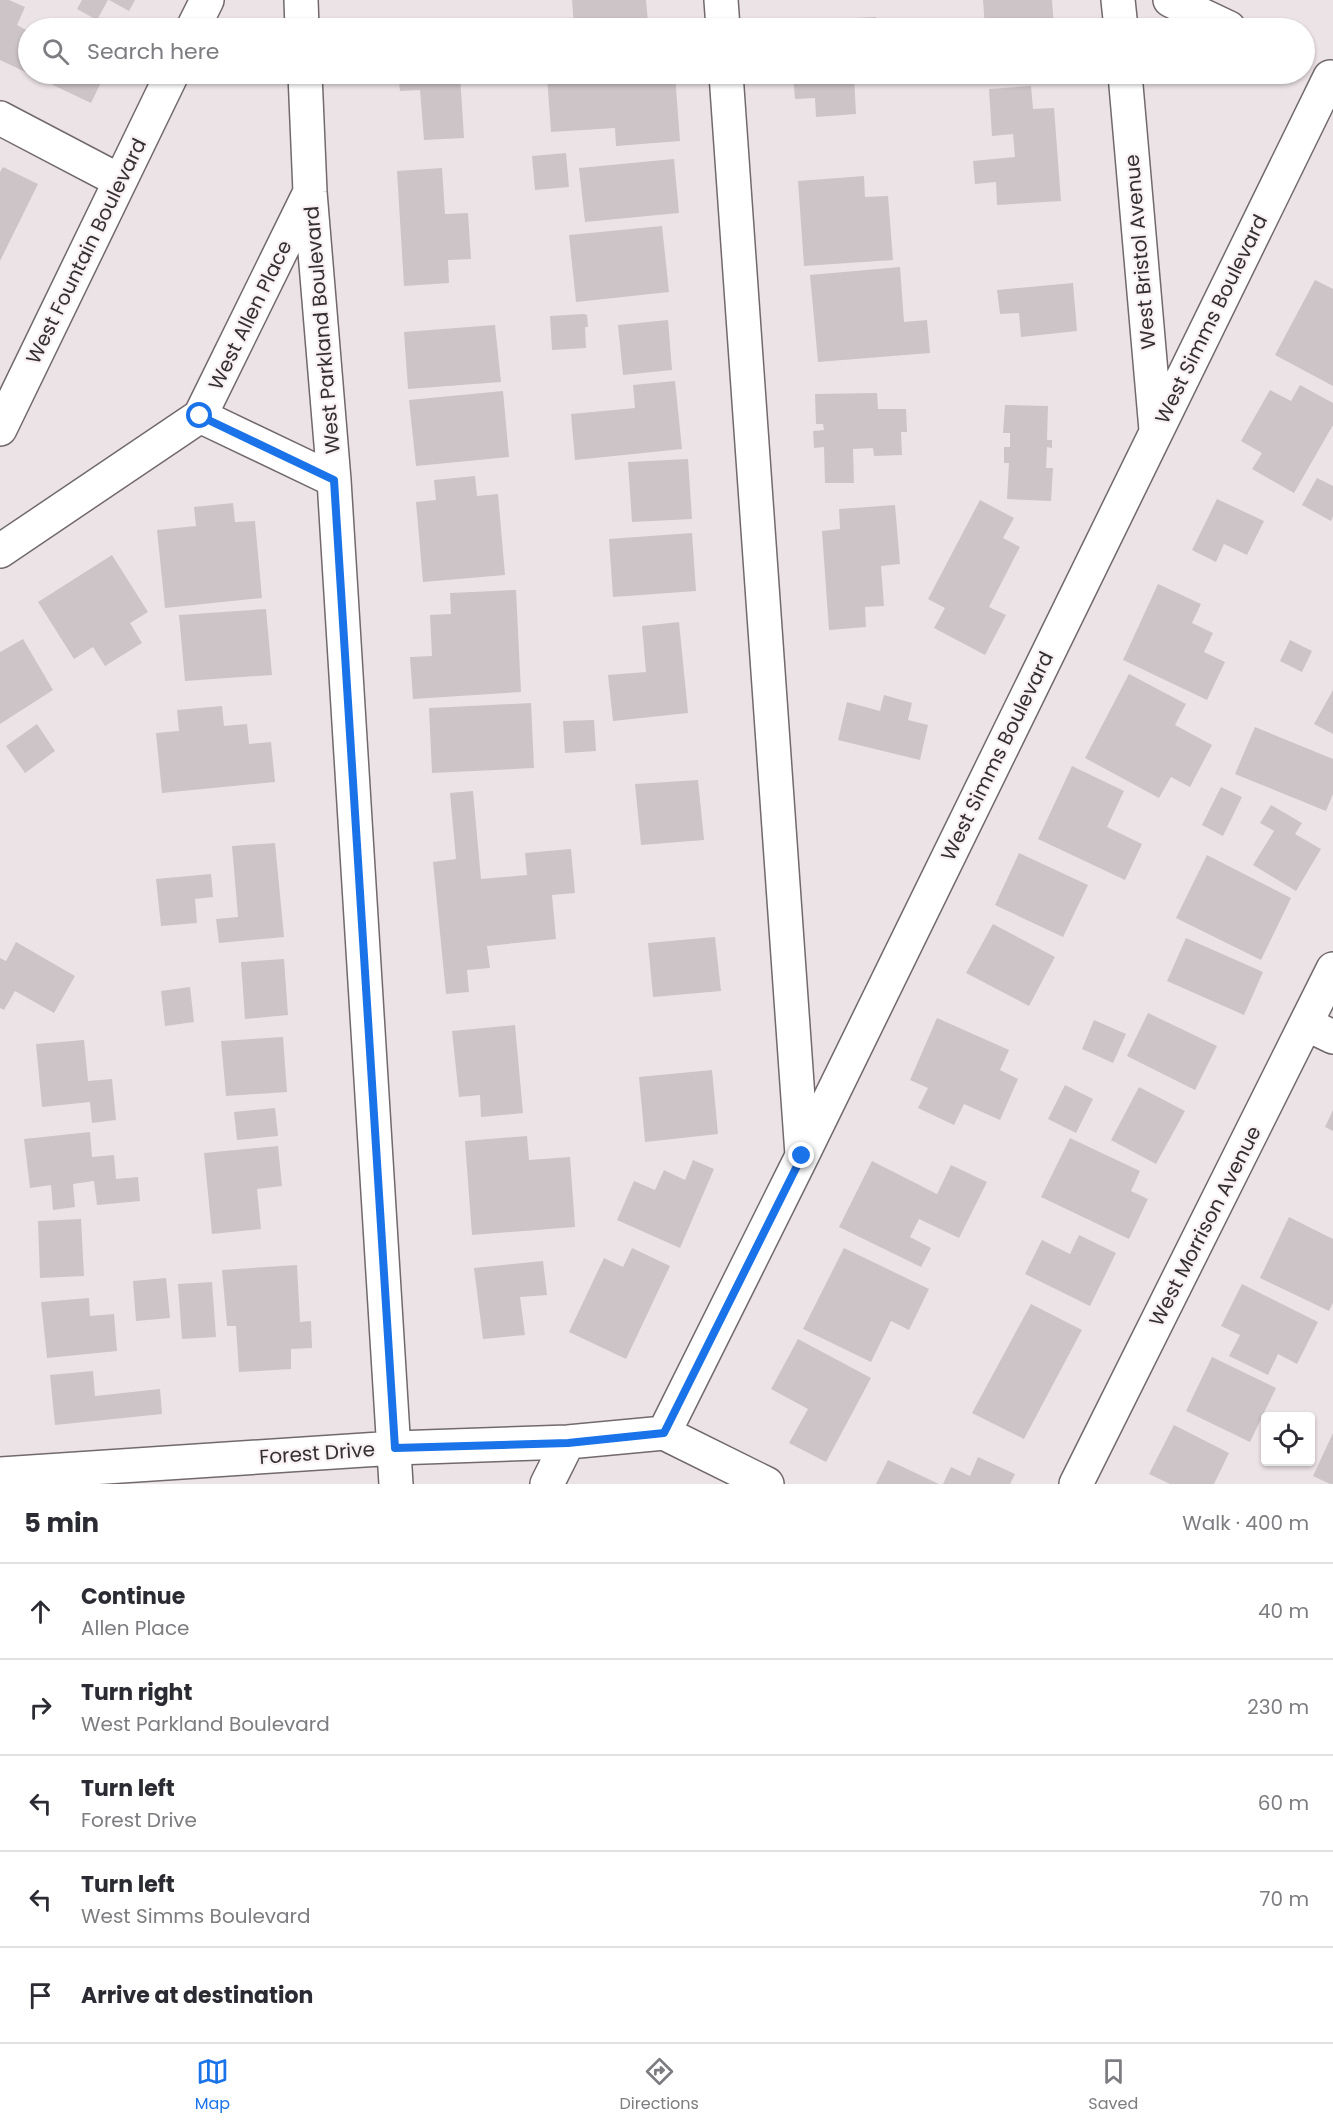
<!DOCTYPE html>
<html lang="en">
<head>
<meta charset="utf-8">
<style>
	:root { --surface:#fff; --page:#f7f7f7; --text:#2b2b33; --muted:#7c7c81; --line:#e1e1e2; --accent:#1a73e8 }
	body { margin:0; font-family:Poppins,sans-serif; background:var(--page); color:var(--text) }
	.controls { position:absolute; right:18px; bottom:18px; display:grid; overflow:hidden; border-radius:6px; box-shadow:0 2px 4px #0004 }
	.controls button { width:54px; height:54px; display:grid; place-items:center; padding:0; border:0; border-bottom:2px solid var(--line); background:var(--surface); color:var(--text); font:30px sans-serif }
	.stop { position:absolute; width:18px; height:18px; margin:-14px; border:4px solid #1a73e8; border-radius:50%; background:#fff }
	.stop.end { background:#1a73e8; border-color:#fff; box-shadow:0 2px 6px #0008 }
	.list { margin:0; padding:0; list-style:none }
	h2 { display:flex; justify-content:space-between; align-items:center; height:78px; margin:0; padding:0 24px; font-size:26px }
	h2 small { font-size:20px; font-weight:400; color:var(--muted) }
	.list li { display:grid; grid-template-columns:39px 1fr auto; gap:18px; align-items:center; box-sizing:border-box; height:96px; padding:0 24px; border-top:2px solid var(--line) }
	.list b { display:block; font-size:22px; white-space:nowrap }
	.list p { margin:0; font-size:20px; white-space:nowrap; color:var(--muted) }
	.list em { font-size:20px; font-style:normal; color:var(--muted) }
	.icon { flex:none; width:33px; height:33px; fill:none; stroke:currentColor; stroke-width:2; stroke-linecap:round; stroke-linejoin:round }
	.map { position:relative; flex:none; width:1333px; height:1484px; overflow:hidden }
	.search { position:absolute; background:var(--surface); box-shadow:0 2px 4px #0004; left:18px; right:18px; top:18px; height:66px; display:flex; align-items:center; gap:15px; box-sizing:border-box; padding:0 21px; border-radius:33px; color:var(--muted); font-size:22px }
	.sheet { height:558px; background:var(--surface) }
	nav { display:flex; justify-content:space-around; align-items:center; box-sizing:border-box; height:84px; border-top:2px solid var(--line); background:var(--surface); font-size:16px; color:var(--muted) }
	nav a { display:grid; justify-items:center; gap:3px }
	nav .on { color:var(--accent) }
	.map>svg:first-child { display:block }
</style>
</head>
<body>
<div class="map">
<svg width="1333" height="1484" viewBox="0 0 1333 1484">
	<rect width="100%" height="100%" fill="#ece3e7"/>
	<path fill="#cdc4c8" d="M0,0H9L25,7L17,25L28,31V74H105L91,103L0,60Z
		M82,0H108L97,20L77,9Z
		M109,0H135L129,11Z
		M572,0H646L648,22L574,27Z
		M983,0H1052L1054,28H985Z
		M876,17V28H790V21Z
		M457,22V28H395V26Z
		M398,74H460L464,138L424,140L420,90L400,91Z
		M578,74H675L680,141L616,146L615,128L551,132L547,76Z
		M793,74H865V75L854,76L856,114L816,117L815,98L795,99Z
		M1031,86L1033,109L1054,108L1061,201L997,205L996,182L975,184L973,161L1015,157L1013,134L992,136L989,89Z
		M566,153L569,187L535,190L532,156Z
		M674,159L679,213L585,222L579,168Z
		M3,167L38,184L0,261V172Z
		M442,168L445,214L468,213L471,259L448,260L449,283L404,286L397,171Z
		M864,176L865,197L888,196L893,260L804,266L798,181Z
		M662,226L669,292L576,302L569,235Z
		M900,267L904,322L927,320L930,353L818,362L810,275Z
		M1315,280L1333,289V386L1275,355Z
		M1073,283L1077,331L1021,337L1019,313L1000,314L997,290Z
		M584,314L587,315L588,327H585L586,348L552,350L550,316Z
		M668,320L672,370L623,375L618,325Z
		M495,325L501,382L408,389L404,332Z
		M675,381L682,449L575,460L571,414L635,408L633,385Z
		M1300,385L1333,403V425L1294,493L1252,469L1262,453L1241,441L1270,390L1291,401Z
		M503,391L509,457L416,466L409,400Z
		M877,393L878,409H906L907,432H901L902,455L874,456L873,448L853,449L854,483H825L824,447L814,448L813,431L824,430L823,424H816L815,394Z
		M1005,405L1048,406L1047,440H1052V448L1047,447L1046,468H1053L1051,501L1007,499L1009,463H1004V447H1010V433H1003Z
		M688,459L692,519L632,522L628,462Z
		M475,476L477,496L498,494L505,575L423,582L416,502L436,500L434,480Z
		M1317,478L1333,486V516L1331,521L1302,505Z
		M1217,499L1264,521L1247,555L1224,544L1216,562L1192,550Z
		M980,500L1014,518L1003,538L1020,547L989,607L1006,615L985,655L934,628L945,608L928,599Z
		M233,503L235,522L255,521L262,598L165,608L157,530L196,526L194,507Z
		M895,505L900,564L881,566L884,606L865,607L866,627L829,630L822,531L840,529L839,509Z
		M692,533L696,591L613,597L609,539Z
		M112,555L148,612L130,623L142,643L105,666L93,647L74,659L38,602Z
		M1158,584L1201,604L1192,623L1213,633L1204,652L1225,662L1207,700L1123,660Z
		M516,590L521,692L413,699L410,657L432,656L430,615L451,614L450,593Z
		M266,609L272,675L185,681L179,615Z
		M679,622L688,713L613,721L608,675L646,672L642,626Z
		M23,639L53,690L0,724V652Z
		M1290,640L1312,651L1302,672L1280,661Z
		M1129,674L1186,704L1175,725L1212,745L1190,787L1171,777L1159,798L1085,758Z
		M1333,690V734L1314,724Z
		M884,695L912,703L908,720L928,725L920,760L838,740L847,702L880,711Z
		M531,703L534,768L432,773L429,708Z
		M222,706L224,726L247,724L249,744L271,742L275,782L162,793L156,733L179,731L177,710Z
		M594,720L596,751L565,753L563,721Z
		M37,724L55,751L25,773L6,746Z
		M1255,727L1333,759V794L1326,811L1235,774Z
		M1072,766L1124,791L1107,827L1142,844L1125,880L1038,839Z
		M698,780L704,840L641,845L635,784Z
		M1221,787L1242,797L1223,836L1202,825Z
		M473,791L481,879L527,875L525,853L571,849L575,893L552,895L556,939L487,946L490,968L467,970L469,992L446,994L433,862L456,859L450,793Z
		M1271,805L1302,823L1295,834L1321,849L1296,891L1253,865L1274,831L1260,823Z
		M275,843L284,937L219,943L216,919L238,917L232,846Z
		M1019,853L1088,885L1063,937L995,905Z
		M1207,855L1291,898L1261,960L1176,918Z
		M211,874L213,897L195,899L197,923L161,926L156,879Z
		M993,924L1055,957L1029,1006L966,973Z
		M715,937L721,991L653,997L648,943Z
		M1186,938L1263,972L1244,1015L1167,981Z
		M16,942L75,976L54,1013L15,991L4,1010L0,1008V958L6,961Z
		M284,959L288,1015L245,1019L241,962Z
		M190,987L194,1022L165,1026L161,991Z
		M1148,1013L1217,1046L1195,1090L1127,1056Z
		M937,1018L1009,1050L1000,1070L1018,1079L1000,1120L964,1104L954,1125L918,1108L928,1088L910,1080Z
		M1094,1020L1126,1034L1113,1063L1082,1049Z
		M515,1025L523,1113L481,1117L480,1095L459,1097L452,1031Z
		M283,1037L287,1092L226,1096L221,1041Z
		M84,1040L88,1081L112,1079L116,1120L92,1123L90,1102L42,1107L36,1044Z
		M712,1070L718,1134L645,1142L639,1077Z
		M1065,1085L1093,1099L1076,1133L1048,1119Z
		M1139,1087L1185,1111L1156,1164L1111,1140Z
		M275,1108L278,1136L237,1140L234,1112Z
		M1333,1110V1131L1325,1127Z
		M90,1132L92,1157L114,1155L116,1179L138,1177L140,1201L97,1205L94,1181L73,1184L75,1207L53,1210L51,1185L30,1188L24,1139Z
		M527,1136L529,1160L570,1157L575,1227L472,1235L465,1141Z
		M1070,1138L1140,1171L1131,1191L1148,1199L1129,1239L1041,1197Z
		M278,1146L282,1186L257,1189L261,1229L212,1234L204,1153Z
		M693,1160L714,1169L680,1248L617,1220L634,1181L655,1190L664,1170L685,1180Z
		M872,1161L937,1194L951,1165L987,1182L959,1238L919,1219L910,1237L931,1248L921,1267L839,1227Z
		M1289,1217L1333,1239V1303L1329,1311L1260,1278Z
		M81,1219L84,1276L40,1278L38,1221Z
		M1079,1235L1116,1253L1090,1306L1025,1274L1042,1240L1070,1254Z
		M632,1248L670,1266L626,1359L569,1332L604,1258L623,1267Z
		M844,1248L929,1289L909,1330L891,1321L871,1362L803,1329Z
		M543,1261L547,1295L520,1297L525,1335L483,1339L474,1268Z
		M297,1265L300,1322L311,1321L312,1348L291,1349V1369L239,1372L236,1326H227L222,1270Z
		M166,1278L170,1318L136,1321L133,1281Z
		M212,1282L216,1337L182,1339L178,1284Z
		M1242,1284L1318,1322L1297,1364L1278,1354L1268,1375L1229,1356L1240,1335L1221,1326Z
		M89,1298L90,1316L114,1314L117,1351L47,1358L41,1302Z
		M1031,1304L1082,1330L1024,1439L972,1413Z
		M798,1339L871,1378L826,1462L789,1443L808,1409L771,1389Z
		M1212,1357L1276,1388L1250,1442L1186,1411Z
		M93,1371L95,1396L160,1389L162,1414L55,1425L50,1375Z
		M1174,1425L1229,1453L1214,1484H1170L1149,1474Z
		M1333,1433V1484H1330L1313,1476Z
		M978,1457L1015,1474L1010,1484H943L951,1467L970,1476Z
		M888,1460L939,1484H876Z"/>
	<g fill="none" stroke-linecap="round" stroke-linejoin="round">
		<defs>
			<path id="minor" d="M301,0L302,28
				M721,0L723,28
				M1118,0L1121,28
				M1170,0L1229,28
				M193,28L207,0
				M305,74L310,192L334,480L396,1484
				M726,74L802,1155
				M1125,74L1156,430
				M0,118L120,181
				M200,416L334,480
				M0,429L172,74
				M0,551L200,416L310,192
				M1306,1024L1333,1037
				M664,1433L802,1156L1330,77
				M0,1474L395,1448L568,1442L664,1433L767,1484
				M547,1484L568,1442
				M1076,1484L1333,969"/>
		</defs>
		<use href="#minor" stroke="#71696c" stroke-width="36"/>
		<use href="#minor" stroke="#fff" stroke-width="33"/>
	</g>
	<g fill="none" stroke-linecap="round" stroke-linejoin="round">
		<path stroke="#1a73e8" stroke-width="8" d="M200,416L334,480L395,1448L568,1443L664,1433L802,1156"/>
	</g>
	<g text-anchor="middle" stroke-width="4.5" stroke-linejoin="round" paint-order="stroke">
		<g font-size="20" fill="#333031" stroke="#f9f0f4">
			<text transform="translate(86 251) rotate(-64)" y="7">West Fountain Boulevard</text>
			<text transform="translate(1140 252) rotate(-95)" y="7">West Bristol Avenue</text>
			<text transform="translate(250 315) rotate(-64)" y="7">West Allen Place</text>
			<text transform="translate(1211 319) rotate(-64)" y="7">West Simms Boulevard</text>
			<text transform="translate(322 330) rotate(-95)" y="7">West Parkland Boulevard</text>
			<text transform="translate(997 756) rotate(-64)" y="7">West Simms Boulevard</text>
			<text transform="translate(1205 1226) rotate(-63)" y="7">West Morrison Avenue</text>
			<text transform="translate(317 1453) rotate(-4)" y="7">Forest Drive</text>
		</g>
	</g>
</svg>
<div class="controls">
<button><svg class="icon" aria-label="locate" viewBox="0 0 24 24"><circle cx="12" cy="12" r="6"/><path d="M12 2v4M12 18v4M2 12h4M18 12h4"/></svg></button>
</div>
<div class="stop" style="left:200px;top:416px"></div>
<div class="stop end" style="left:802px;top:1156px"></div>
<div class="search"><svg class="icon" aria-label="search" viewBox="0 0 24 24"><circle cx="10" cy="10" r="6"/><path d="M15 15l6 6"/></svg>Search here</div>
</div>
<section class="sheet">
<h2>5 min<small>Walk · 400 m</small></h2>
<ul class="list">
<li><svg class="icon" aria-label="ahead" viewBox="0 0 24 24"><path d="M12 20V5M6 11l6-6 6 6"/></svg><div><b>Continue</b><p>Allen Place</p></div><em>40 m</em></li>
<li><svg class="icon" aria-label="right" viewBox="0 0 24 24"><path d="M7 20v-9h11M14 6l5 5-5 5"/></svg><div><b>Turn right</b><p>West Parkland Boulevard</p></div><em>230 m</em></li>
<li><svg class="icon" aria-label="left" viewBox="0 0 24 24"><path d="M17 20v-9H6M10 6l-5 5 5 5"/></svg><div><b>Turn left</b><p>Forest Drive</p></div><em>60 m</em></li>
<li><svg class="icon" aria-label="left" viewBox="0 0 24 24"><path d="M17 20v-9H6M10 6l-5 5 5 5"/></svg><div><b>Turn left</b><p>West Simms Boulevard</p></div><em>70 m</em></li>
<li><svg class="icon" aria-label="arrive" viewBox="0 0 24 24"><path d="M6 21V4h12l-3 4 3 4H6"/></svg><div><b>Arrive at destination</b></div></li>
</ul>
</section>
<nav>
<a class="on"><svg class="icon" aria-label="map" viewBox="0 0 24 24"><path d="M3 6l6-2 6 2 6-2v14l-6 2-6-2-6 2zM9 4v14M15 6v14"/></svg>Map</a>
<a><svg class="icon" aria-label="directions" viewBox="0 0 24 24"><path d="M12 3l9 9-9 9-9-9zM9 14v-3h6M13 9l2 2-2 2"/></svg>Directions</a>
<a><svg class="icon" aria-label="saved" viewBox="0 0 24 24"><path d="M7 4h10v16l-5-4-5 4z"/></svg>Saved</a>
</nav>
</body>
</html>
